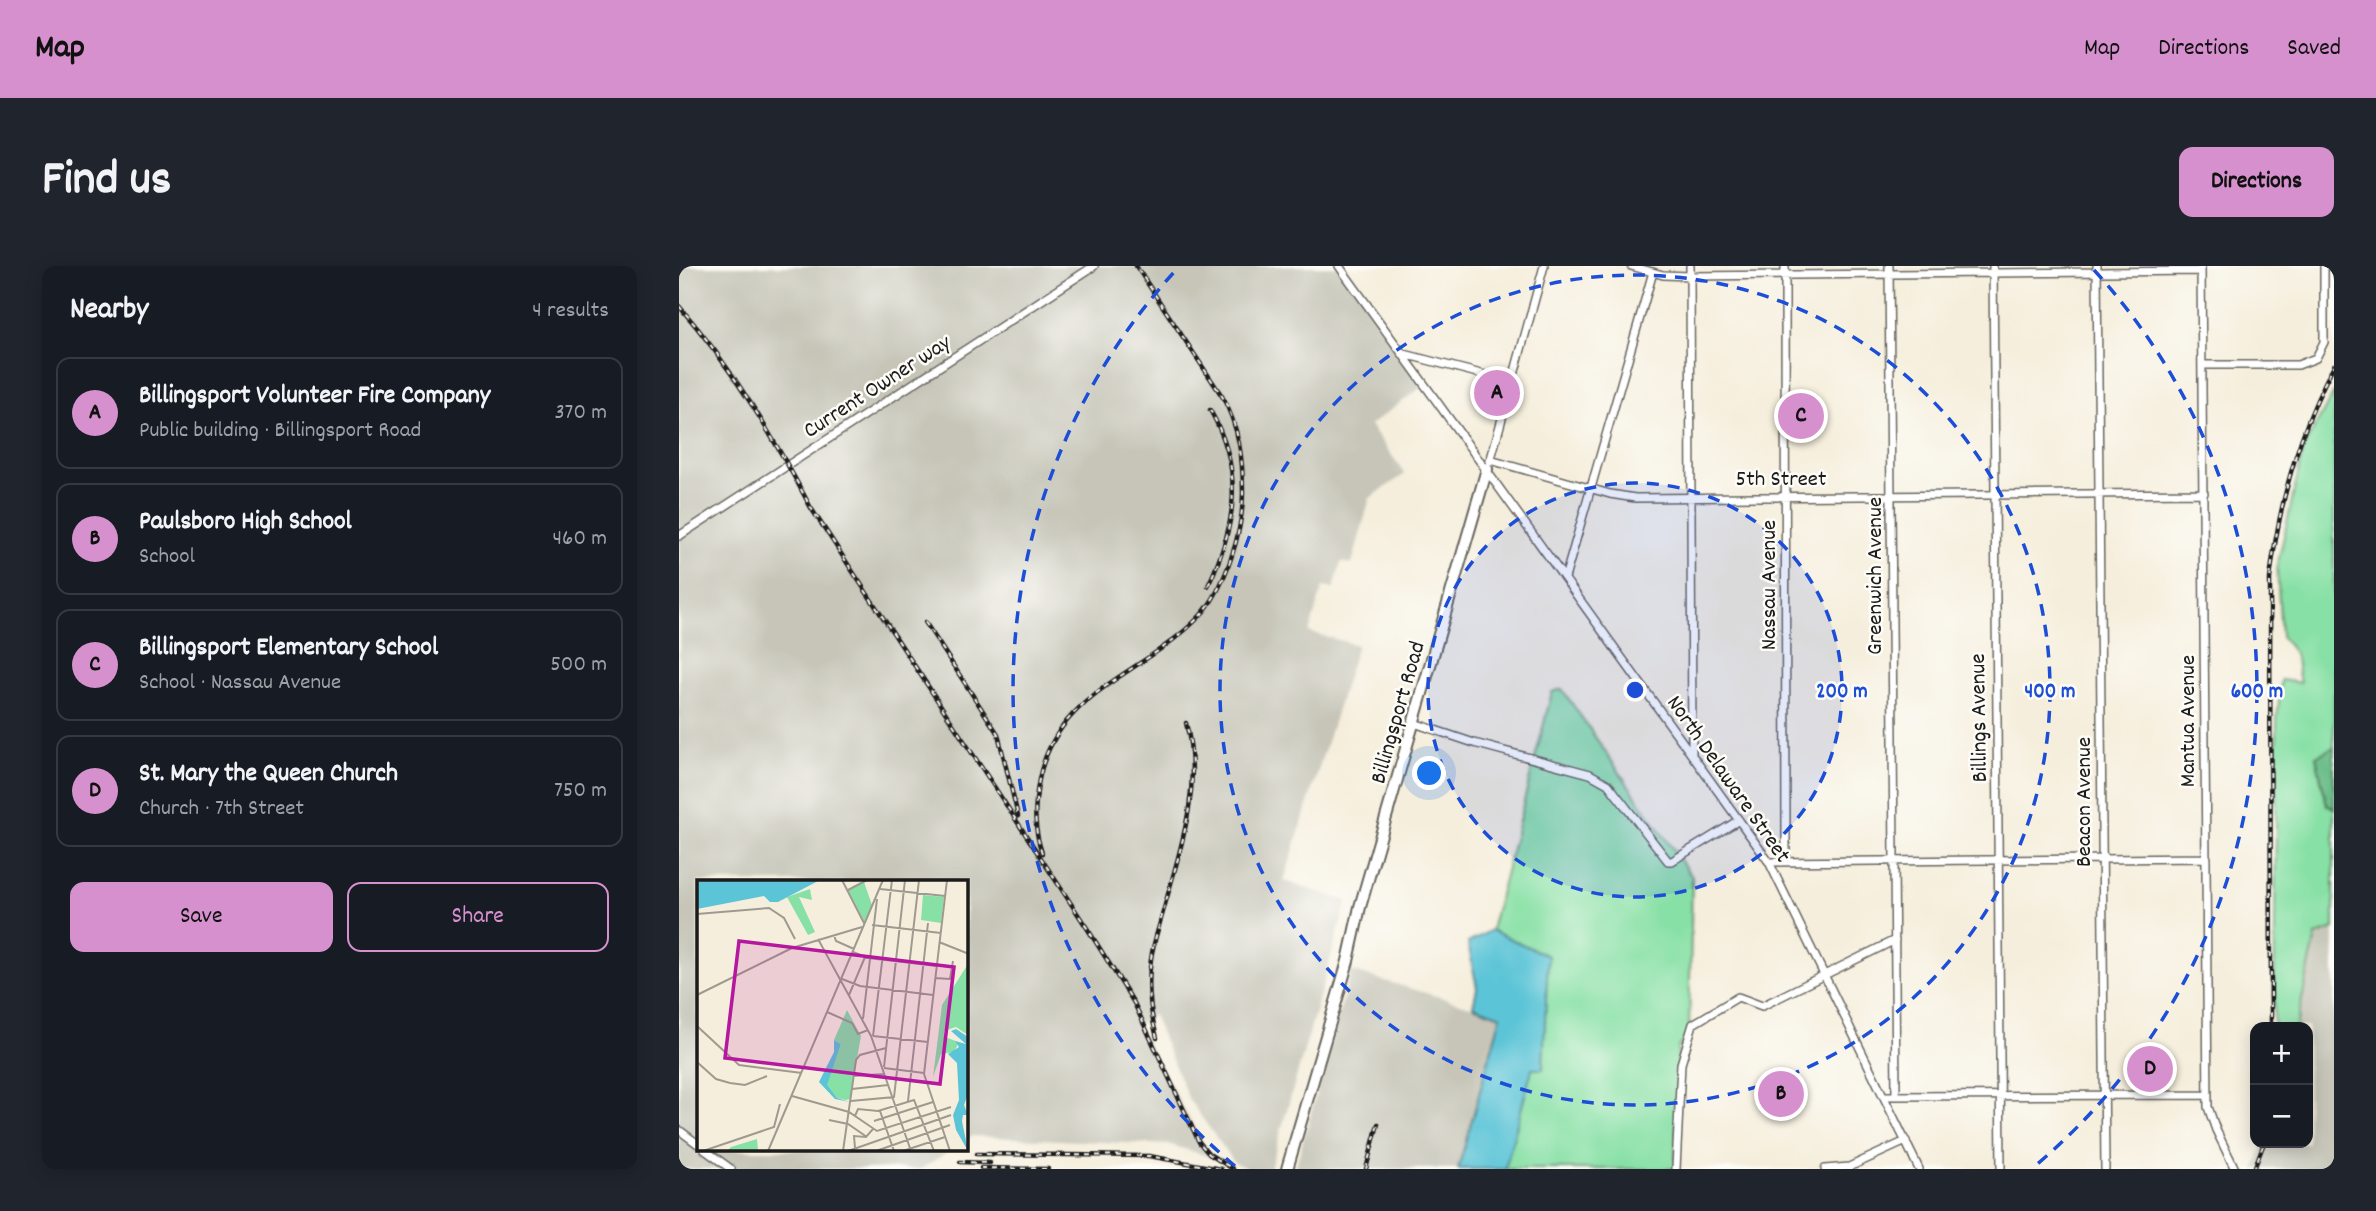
<!DOCTYPE html>
<html lang="en">
<head>
<meta charset="utf-8">
<style>
	:root { --surface:#171b24; --page:#20242c; --text:#f1f3f6; --muted:#9ea1a6; --line:#363941; --accent:#d690ce }
	body { margin:0; font-family:Dekko,sans-serif; background:var(--page); color:var(--text) }
	.controls { position:absolute; right:21px; bottom:21px; display:grid; overflow:hidden; border-radius:14px; box-shadow:0 4px 18px #0003 }
	.controls button { width:63px; height:63px; display:grid; place-items:center; padding:0; border:0; border-bottom:2px solid var(--line); background:var(--surface); color:var(--text); font:35px sans-serif }
	.you { position:absolute; left:751px; top:508px; width:24px; height:24px; margin:-18px; border:5px solid #fff; border-radius:50%; background:#1a73e8; box-shadow:0 0 0 10px #1a73e833 }
	.badge { display:grid; place-items:center; width:46px; height:46px; border-radius:50%; background:var(--accent); color:#111; font-size:23px; font-weight:700 }
	.pin { position:absolute; translate:-50% -50%; border:4px solid #fff; box-shadow:0 2px 7px #0006 }
	.list { margin:0; padding:0; list-style:none }
	h2 { display:flex; justify-content:space-between; align-items:center; height:91px; margin:0; padding:0 28px; font-size:30px }
	h2 small { font-size:23px; font-weight:400; color:var(--muted) }
	.list li { display:grid; grid-template-columns:46px 1fr auto; gap:21px; align-items:center; box-sizing:border-box; height:112px; margin:0 14px 14px; padding:0 14px; border:2px solid var(--line); border-radius:14px }
	.list b { display:block; font-size:26px; white-space:nowrap }
	.list p { margin:0; font-size:23px; white-space:nowrap; color:var(--muted) }
	.list em { font-size:23px; font-style:normal; color:var(--muted) }
	.actions { display:flex; gap:14px; padding:21px 28px }
	.actions a { flex:1; padding:16px 0; border:2px solid var(--accent); border-radius:14px; text-align:center; font-size:24px; color:var(--accent) }
	.actions .main { background:var(--accent); color:#111 }
	.map { position:relative; flex:none; width:1655px; height:903px; overflow:hidden; border-radius:14px }
	header { display:flex; align-items:center; gap:42px; box-sizing:border-box; height:98px; padding:0 35px; background:var(--accent); color:#111 }
	header strong { font-size:33px }
	nav { display:flex; gap:38px; margin-inline-start:auto; font-size:24px }
	.intro { display:flex; align-items:center; justify-content:space-between; box-sizing:border-box; height:168px; padding:0 42px }
	h1 { margin:0; font-size:49px }
	.button { padding:18px 32px; border-radius:14px; background:var(--accent); color:#111; font-size:24px; font-weight:700 }
	main { display:flex; gap:42px; padding:0 42px }
	aside { flex:1; background:var(--surface); border-radius:14px; box-shadow:0 4px 18px #0003 }
	.map>svg:first-child { display:block }
</style>
</head>
<body>
<header>
<strong>Map</strong>
<nav><a>Map</a><a>Directions</a><a>Saved</a></nav>
</header>
<div class="intro"><h1>Find us</h1><a class="button">Directions</a></div>
<main>
<aside>
<h2>Nearby<small>4 results</small></h2>
<ul class="list">
<li><span class="badge">A</span><div><b>Billingsport Volunteer Fire Company</b><p>Public building · Billingsport Road</p></div><em>370 m</em></li>
<li><span class="badge">B</span><div><b>Paulsboro High School</b><p>School</p></div><em>460 m</em></li>
<li><span class="badge">C</span><div><b>Billingsport Elementary School</b><p>School · Nassau Avenue</p></div><em>500 m</em></li>
<li><span class="badge">D</span><div><b>St. Mary the Queen Church</b><p>Church · 7th Street</p></div><em>750 m</em></li>
</ul>
<div class="actions"><a class="main">Save</a><a>Share</a></div>
</aside>
<div class="map">
<svg width="1655" height="903" viewBox="0 0 1655 903">
	<rect width="100%" height="100%" fill="#fdfcf7"/>
	<filter id="ink" filterUnits="userSpaceOnUse"><feTurbulence type="fractalNoise" baseFrequency=".0143" numOctaves="2"/><feDisplacementMap in="SourceGraphic" scale="14" xChannelSelector="R" yChannelSelector="G"/><feConvolveMatrix kernelMatrix="1 2 1 2 8 2 1 2 1" color-interpolation-filters="sRGB"/></filter>
	<filter id="wash" filterUnits="userSpaceOnUse"><feTurbulence type="fractalNoise" baseFrequency=".00686" numOctaves="4" result="noise"/><feDisplacementMap in="SourceGraphic" scale="28" xChannelSelector="R" yChannelSelector="G"/><feGaussianBlur stdDeviation="1.57" result="paint"/><feColorMatrix in="noise" values="0 0 0 0 0 0 0 0 0 0 0 0 0 0 0 0 0 1.4 0 .05"/><feComposite in="paint" operator="in"/></filter>
	<g filter="url(#wash)">
		<rect width="100%" height="100%" fill="#f5eedc"/>
		<path fill="#c6c5b8" d="M0,0H663L747,118L691,159L726,208L691,232L673,298L662,296L655,323L644,321L630,366L678,379L605,615L668,635L591,903H569L555,896L510,834L474,749L458,759L532,891L492,879L293,870L287,874V616H19V884H272L242,903H0Z
			M1655,663V903H1576L1585,877H1629V761H1617L1637,670Z
			M672,705L822,749L779,903H616Z"/>
		<path fill="#87e0a5" stroke="#527e60" stroke-width="2" d="M1655,126V481L1637,491L1648,539L1655,542V663L1637,670L1617,761H1595L1598,454L1602,414L1621,417L1616,388L1602,370L1598,301L1625,181Z
			M883,423L1013,611L1010,768L999,781L996,903H826L853,803H864L812,664L873,426Z"/>
		<path fill="#6dbe8a" stroke="#446d53" stroke-width="2" d="M1655,481V542L1648,539L1637,490Z"/>
		<path fill="#5bc4d7" stroke="#3c707a" stroke-width="2" d="M812,664L869,690L864,803H853L826,903H779L822,750L794,740L798,722L789,677Z"/>
	</g>
	<g filter="url(#ink)">
		<g fill="none" stroke-linecap="round" stroke-linejoin="round">
			<defs>
				<path id="street" d="M660,0L1090,596L1240,903
					M952,0L984,9L1011,10L1522,5
					M1011,0L1013,488
					M1106,0L1107,596
					M1210,0L1217,830
					M1314,0L1322,903
					M1418,0L1426,903
					M1522,0L1529,841L1537,864L1556,903
					M725,88L833,116
					M1524,99H1619L1637,92L1645,76V0
					M811,194L931,228L956,232L1525,227
					M811,196L865,0
					M0,270L415,0
					M886,312L974,6
					M735,457L795,477L911,508L929,518L989,595H993L1060,554
					M1090,596L1528,592
					M1204,830L1529,829
					M0,864L19,878
					M26,884L52,903
					M997,903L1002,798L1014,758L1059,731L1083,740L1216,674
					M1146,903L1170,901L1227,875"/>
				<path id="secondary" d="M608,903L669,695L681,641L808,203"/>
			</defs>
			<use href="#street" stroke="#68665f" stroke-width="10"/>
			<use href="#secondary" stroke="#68665f" stroke-width="14"/>
			<use href="#street" stroke="#fff" stroke-width="7"/>
			<use href="#secondary" stroke="#fff" stroke-width="10"/>
			<defs>
				<path id="rail" d="M0,40C53,101 95,172 132,242L408,662L455,737L520,876L530,888L554,903
					M529,320C558,258 565,204 531,144
					M246,356L319,468L339,550
					M363,587C355,563 355,543 359,519C374,426 463,410 520,351C546,324 564,265 564,227C564,192 560,161 543,130L457,0
					M1592,761L1591,313C1600,237 1619,166 1655,99
					M478,772C471,746 468,720 472,693C474,677 480,661 484,646C501,583 524,522 507,457
					M297,888L470,890L542,903
					M281,896L311,897
					M302,902L369,903
					M687,903L699,858
					M1575,903L1585,877"/>
			</defs>
			<use href="#rail" stroke="#1c1c1c" stroke-width="4.5"/>
			<use href="#rail" stroke="#fdfcf7" stroke-width="2" stroke-dasharray="5" stroke-linecap="butt"/>
		</g>
	</g>
	<circle cx="956" cy="424" r="207" fill="#1d4ed8" fill-opacity=".12"/>
	<g fill="none" stroke="#1d4ed8" stroke-width="3.5" stroke-dasharray="12 9">
		<circle cx="956" cy="424" r="207"/>
		<circle cx="956" cy="424" r="415"/>
		<path d="M556 900A622 622 0 0 1 497 4M1415 4A622 622 0 0 1 1356 900"/>
	</g>
	<g text-anchor="middle" stroke-width="5" stroke-linejoin="round" paint-order="stroke">
		<g font-size="23" fill="#1c1c1c" stroke="#fdfcf7">
			<text transform="translate(197 119) rotate(-33)" y="8">Current Owner way</text>
			<text x="1102" y="219">5th Street</text>
			<text transform="translate(1194 310) rotate(-90)" y="8">Greenwich Avenue</text>
			<text transform="translate(1088 319) rotate(-90)" y="8">Nassau Avenue</text>
			<text transform="translate(717 446) rotate(-74)" y="8">Billingsport Road</text>
			<text transform="translate(1298 452) rotate(-91)" y="8">Billings Avenue</text>
			<text transform="translate(1507 455) rotate(-90)" y="8">Mantua Avenue</text>
			<text transform="translate(1051 512) rotate(55)" y="8">North Delaware Street</text>
			<text transform="translate(1403 536) rotate(-90)" y="8">Beacon Avenue</text>
		</g>
	</g>
	<g transform="translate(18 614)">
		<rect width="271" height="271" fill="#f5eedc"/>
		<path d="M167,2L175,25L168,43L151,10ZM113,9L115,20L102,17L118,52L111,55L90,17ZM226,15L247,17L244,43L224,40ZM271,84V155L259,147L247,151L248,157L269,165L261,164L257,172L244,174L236,197L245,125ZM150,130L164,156L153,219L149,220L140,218L129,205L144,164L137,160ZM60,259L61,271H30L34,267L21,271Z" fill="#87e0a5"/>
		<path d="M0,0H123L81,22H73L67,16L0,29ZM259,149L271,157V214L267,225L271,235H266L265,241L271,271L259,250L256,235L262,220L260,183L251,174L262,167L258,161L269,164L254,151ZM137,160L144,164L130,205L140,218L153,222L138,219L122,202L137,172Z" fill="#5bc4d7"/>
		<path fill="none" stroke="#9e9a8f" stroke-width="2" d="M145,0L167,43M250,0L227,194L253,271M183,9L248,16M151,10L170,0M0,34L72,28L87,38L98,59M175,45L244,53M137,55L139,61L157,69M121,59L174,156L214,271M242,62L272,74M156,72L171,78L240,86M238,98L253,99L256,81M145,99L163,106L236,115M0,115L95,68L165,47M152,115L168,77M130,132L155,143L161,154L171,150M166,139L180,19M0,146L42,185L105,193M176,156L195,0M176,156L231,162M0,182L19,199L33,203L48,205L70,196M187,187L208,0M187,188L227,193M157,196L187,194M155,209L191,205M95,216L152,232L180,251L254,227M154,221L197,217L222,0M211,221L231,43M183,231L197,271M158,236L161,229L181,231L217,220L237,271M132,240L151,244L170,257M177,241L236,222M158,268L157,256L169,257L176,249M6,271L77,247L83,224M71,271L186,0M146,271L159,180L163,175L189,168M151,271L254,235M179,271L253,245M206,271L248,257"/>
		<path fill="#b5179e" fill-opacity="0.15" stroke="#b5179e" stroke-width="3.5" d="M42,61L257,87L243,204L28,178Z"/>
		<rect width="271" height="271" fill="none" stroke="#1c1c1c" stroke-width="3.5"/>
	</g>
	<circle cx="956" cy="424" r="10" fill="#1d4ed8" stroke="#fdfcf7" stroke-width="3.5"/>
	<g font-size="21" text-anchor="middle" font-weight="bold" fill="#1d4ed8" stroke="#fdfcf7" stroke-width="5" stroke-linejoin="round" paint-order="stroke">
		<text x="1163" y="431">200 m</text>
		<text x="1371" y="431">400 m</text>
		<text x="1578" y="431">600 m</text>
	</g>
</svg>
<div class="controls">
<button>+</button>
<button>−</button>
</div>
<div class="you"></div>
<div class="pin badge" style="left:818px;top:127px">A</div>
<div class="pin badge" style="left:1102px;top:828px">B</div>
<div class="pin badge" style="left:1122px;top:150px">C</div>
<div class="pin badge" style="left:1471px;top:803px">D</div>
</div>
</main>
</body>
</html>
